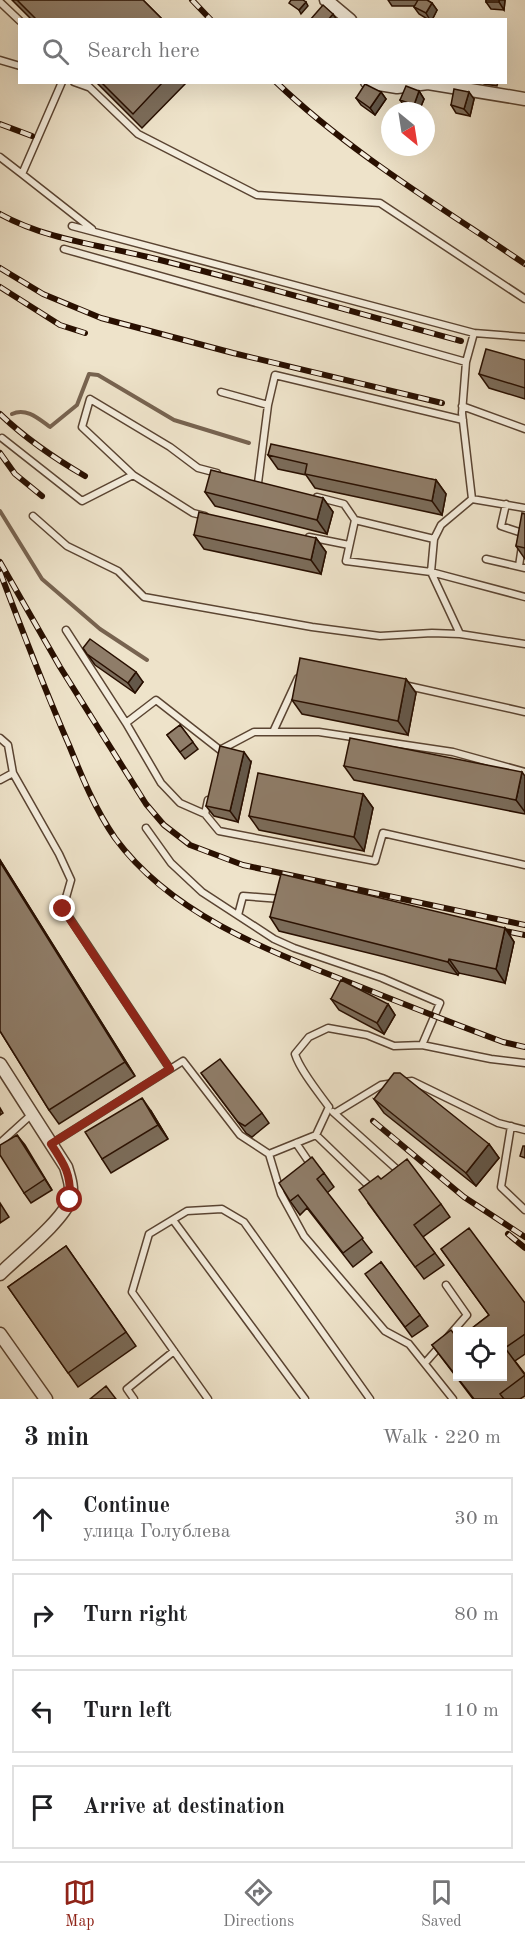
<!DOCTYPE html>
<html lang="en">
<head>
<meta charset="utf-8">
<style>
	:root { --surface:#fff; --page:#f2f2f2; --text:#202124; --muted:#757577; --line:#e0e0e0; --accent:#8f2418 }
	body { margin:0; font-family:"Old Standard TT",serif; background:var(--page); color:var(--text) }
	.controls { position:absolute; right:18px; bottom:18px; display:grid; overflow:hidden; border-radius:0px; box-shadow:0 6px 24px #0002 }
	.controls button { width:54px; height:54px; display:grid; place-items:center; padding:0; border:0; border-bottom:2px solid var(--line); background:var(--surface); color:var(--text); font:30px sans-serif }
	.compass { position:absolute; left:381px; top:102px; width:54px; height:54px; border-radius:50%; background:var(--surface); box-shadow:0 6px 24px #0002; rotate:150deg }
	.stop { position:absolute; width:18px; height:18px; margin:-14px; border:4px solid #8f2418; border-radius:50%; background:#fff }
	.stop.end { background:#8f2418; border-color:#fff; box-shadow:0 2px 6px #0008 }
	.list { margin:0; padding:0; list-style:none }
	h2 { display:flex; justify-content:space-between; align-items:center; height:78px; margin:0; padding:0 24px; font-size:26px }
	h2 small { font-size:20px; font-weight:400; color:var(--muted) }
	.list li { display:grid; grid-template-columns:39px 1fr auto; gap:18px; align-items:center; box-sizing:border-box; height:84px; margin:0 12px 12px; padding:0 12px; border:2px solid var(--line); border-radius:0px }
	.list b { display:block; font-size:22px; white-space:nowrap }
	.list p { margin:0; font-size:20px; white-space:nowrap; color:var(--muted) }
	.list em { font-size:20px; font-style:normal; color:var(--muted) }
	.icon { flex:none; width:33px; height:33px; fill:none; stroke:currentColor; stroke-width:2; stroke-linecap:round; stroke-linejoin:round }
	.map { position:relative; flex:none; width:525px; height:1399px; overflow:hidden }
	.search { position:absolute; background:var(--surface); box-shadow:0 6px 24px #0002; left:18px; right:18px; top:18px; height:66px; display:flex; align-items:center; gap:15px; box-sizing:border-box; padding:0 21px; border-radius:0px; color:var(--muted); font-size:22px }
	.sheet { height:462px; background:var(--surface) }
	nav { display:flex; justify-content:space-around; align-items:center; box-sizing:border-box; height:84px; border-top:2px solid var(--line); background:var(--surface); font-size:16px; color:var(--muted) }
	nav a { display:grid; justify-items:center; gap:3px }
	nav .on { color:var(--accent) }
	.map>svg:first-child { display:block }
</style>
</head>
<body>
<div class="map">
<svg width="525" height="1399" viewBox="0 0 525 1399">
	<rect width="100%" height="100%" fill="#eee3ca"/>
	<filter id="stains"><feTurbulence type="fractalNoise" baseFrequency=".00333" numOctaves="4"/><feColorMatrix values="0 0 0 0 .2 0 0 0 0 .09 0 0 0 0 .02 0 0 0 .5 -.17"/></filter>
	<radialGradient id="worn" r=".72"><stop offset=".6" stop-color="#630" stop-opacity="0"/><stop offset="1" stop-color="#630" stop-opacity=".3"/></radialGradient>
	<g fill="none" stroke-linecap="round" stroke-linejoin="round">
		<path stroke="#776350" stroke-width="4" d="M12,414C26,407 39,419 50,427L77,405L89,374L98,375L174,420L249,443
			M0,511L42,579L100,629L147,660"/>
		<defs>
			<path id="service" d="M0,2L20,21
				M0,60L20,66
				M62,82L22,174L92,229
				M74,82L88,87
				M84,82L138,134L257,195L380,203L525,299
				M0,157L22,174
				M72,226L474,333L466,362L462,413L472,499L525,508
				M64,249L466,362
				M474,333L525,337
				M221,392L268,405
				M462,406L525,429
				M2,438L82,501L133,475L82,427L90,399L170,447L198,468L217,473
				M133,475L193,513L205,516
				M258,483L268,405L275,375L463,420
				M317,497L344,504L355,520
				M472,499L441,525L434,539L431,572L525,597
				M506,504L501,526L525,534
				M33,516L67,546L118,571L144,597L312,627L380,636L432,633L460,634
				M309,537L349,545
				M434,539L355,520L346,561L431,572L460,634L525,644
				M486,559L525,568
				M519,566L522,546
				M66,630L126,723L161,783L180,803L205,814L208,800
				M404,685L525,712
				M126,723L156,700L220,750L254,732H319L453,752L525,772
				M273,732L298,678
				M0,738L8,745L13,773L59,854L71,880L63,908L170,1069
				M0,780L13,773
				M205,814L219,831L375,861L383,833L525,865
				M238,915L243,896L281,899
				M422,1045L491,1059L525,1063
				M404,1082L412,1081L498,1123L525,1130
				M333,1112L401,1173
				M335,1113L381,1085L394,1083
				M511,1126L501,1187L525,1210
				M316,1135L372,1189
				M0,1143L32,1114
				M296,1143L311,1165
				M51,1144L183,1061L240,1135L269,1154L316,1135L329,1107C318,1092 300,1070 295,1054L309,1037L328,1028L367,1035L394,1046L422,1045L440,1003L382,978L294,948L274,939L202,892L171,863L146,828
				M269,1154L281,1194L304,1236L385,1331L409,1344L453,1399
				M173,1220L305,1399
				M446,1285L467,1315L447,1338
				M425,1363L440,1346
				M134,1399L127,1389L174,1351
				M208,1399L132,1292L149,1234L187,1211L222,1209L244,1222L370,1399"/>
			<path id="minor" d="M326,0L350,20
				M367,82L397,87L428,83L525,99
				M0,1064L66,1167C69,1177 73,1188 70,1199C64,1220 17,1257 0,1274
				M0,1334L46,1399"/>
		</defs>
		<use href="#service" stroke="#5a4432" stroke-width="9"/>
		<use href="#minor" stroke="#5a4432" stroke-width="15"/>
		<use href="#service" stroke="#f4eddd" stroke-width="6"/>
		<use href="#minor" stroke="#f4eddd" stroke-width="12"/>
		<defs>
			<path id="rail" d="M192,0L211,20
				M276,82C349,152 441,207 525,264
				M0,124L32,136
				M0,214C45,239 99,245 148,257C253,283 357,313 461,341
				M0,268L43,294L101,318L233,353L442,403
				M0,287L60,325L85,333
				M0,414C26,439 54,458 85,476
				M0,453L15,474L42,496
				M0,562L60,667L146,804L164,825L190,845L243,865L525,925
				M0,572C22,630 44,688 69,745C82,777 95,809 115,838C171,914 266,950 351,983C401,1003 452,1023 503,1042L525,1047
				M490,928L525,935
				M373,1121L464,1197L525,1237
				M508,1234L525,1248"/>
		</defs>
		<use href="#rail" stroke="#280f00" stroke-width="6"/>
		<use href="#rail" stroke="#f4eddd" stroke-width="4" stroke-dasharray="11" stroke-linecap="butt"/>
	</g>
	<path fill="#7b6c5a" stroke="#280f00" stroke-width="1.5" d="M12,0H143L163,20H32Z
		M388,0H427L432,3L437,10L432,20H429L419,14L414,7L415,6H392Z
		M486,0H505L504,10L491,9L486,2Z
		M96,82H187L142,128Z
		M483,82H498L497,86L484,84Z
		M419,91L424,99L419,111H415L405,107L400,100Z
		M381,92L386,99L375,115L361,105L356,98Z
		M474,99L470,116L456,113L451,105Z
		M525,360V399L489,388L479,374Z
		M268,455L436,480L446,494L442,515L315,488L306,475L278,469Z
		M205,492L323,498L333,512L327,534L215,506Z
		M525,514V559L516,546Z
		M194,535L316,538L326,552L321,574L204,549Z
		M83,648L143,682L135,693L95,665Z
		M406,679L416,693L408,735L302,714L292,700Z
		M180,725L198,749L185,759L167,735Z
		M251,762L238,822L214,816L206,806Z
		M344,766L525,776V814L354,780Z
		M363,794L373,808L364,851L259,830L249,816Z
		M0,860L135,1076L59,1124L49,1110L0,1031Z
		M270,917L505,928L514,942L505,983L459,973L458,975L279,931Z
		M331,999L388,1004L395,1015L384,1034L339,1010Z
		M201,1073L262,1113L269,1123L252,1137L246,1133Z
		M374,1099L489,1144L499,1158L476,1186L384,1113Z
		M0,1108L3,1113L0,1115Z
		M151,1111L168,1139L111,1173L102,1159Z
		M17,1135L52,1190L31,1203L24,1193Z
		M324,1173L334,1187L327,1193L372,1252L353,1267L307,1208L300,1215L290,1201Z
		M381,1179L441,1204L450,1217L423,1237L444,1265L424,1279L368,1203Z
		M0,1203L9,1217L0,1223Z
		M66,1246L136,1346L78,1387L8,1287Z
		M441,1249L525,1303V1354L515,1361L525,1374V1396L520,1399H473L432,1345L458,1339L489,1315Z
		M381,1262L428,1326L412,1337L373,1284Z"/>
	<path fill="#64584a" stroke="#280f00" stroke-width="1.5" d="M499,0H505L504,10L499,2Z
		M306,2L308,6L301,14L299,10Z
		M432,3L437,10L432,20H430L426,13Z
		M333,14L337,20H328Z
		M419,91L424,99L419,111H418L414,105Z
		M381,92L386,99L375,115L370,108Z
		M469,92L474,99L470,116L464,109Z
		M436,480L446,494L442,515L432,501Z
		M323,498L333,512L327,534L317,520Z
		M316,538L326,552L321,574L311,560Z
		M136,672L143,682L135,693L128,683Z
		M406,679L416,693L408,735L398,721Z
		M244,752L251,762L238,822L230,811Z
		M522,772L525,776V812L516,800Z
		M363,794L373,808L364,851L354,837Z
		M0,860L135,1076L125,1062L0,862Z
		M505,928L514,942L505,983L496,969Z
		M449,959L459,973L458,975L448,962Z
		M388,1004L395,1015L384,1034L377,1023Z
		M142,1098L151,1111L168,1139L158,1125Z
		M17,1135L25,1145L52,1190Z
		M489,1144L499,1158L476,1186L466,1173Z"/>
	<path fill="#8f7d69" stroke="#280f00" stroke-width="1.5" d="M17,0H143L163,20H37Z
		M291,0H303L306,2L299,10L289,3Z
		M418,0H427L432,3L426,13L414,7Z
		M486,0H499V2H486Z
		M323,5L333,14L328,20H310Z
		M101,82H163L133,114Z
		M365,84L381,92L370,108L356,98Z
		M406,86L419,91L414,105L400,100Z
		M454,89L469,92L464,109L451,105Z
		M486,349L525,360V388L479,374Z
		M271,444L436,480L432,501L305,474L307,464L268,455Z
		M211,470L323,498L317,520L205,492Z
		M199,512L316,538L311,560L194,535Z
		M522,513L525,514V548L516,546Z
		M90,639L136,672L128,683L87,654L83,648Z
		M300,658L406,679L398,721L292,700Z
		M180,725L193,742L180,752L167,735Z
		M350,738L522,772L516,800L344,766Z
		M220,746L244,752L230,811L206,806Z
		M258,773L363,794L354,837L249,816Z
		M0,862L125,1062L49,1110L0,1031Z
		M281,874L505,928L496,969L449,959L448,962L270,917Z
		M341,980L388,1004L377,1023L331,999Z
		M220,1059L262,1113L245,1126L238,1122L201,1073Z
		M394,1073H400L489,1144L466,1173L374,1099Z
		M142,1098L158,1125L102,1159L85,1132Z
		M17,1135L45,1179L24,1193L0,1155V1145Z
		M523,1146H525V1158L520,1156Z
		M312,1157L324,1173L317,1179L363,1238L343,1253L298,1195L290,1201L279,1183Z
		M407,1159L441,1204L414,1225L435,1253L415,1267L359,1190L378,1176L381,1179Z
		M469,1228L525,1303V1334L505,1348L525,1375L500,1394L504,1399H474L432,1345L451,1330L458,1339V1377H502V1332H467L489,1315L441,1249Z
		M66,1246L126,1332L68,1373L8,1287Z
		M381,1262L420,1315L405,1327L365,1274Z
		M106,1386L116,1399H90Z"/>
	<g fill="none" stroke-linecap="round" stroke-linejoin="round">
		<path stroke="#8f2418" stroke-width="8" d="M63,909L170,1069L51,1144C65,1165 71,1174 70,1200"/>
	</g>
	<rect width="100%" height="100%" filter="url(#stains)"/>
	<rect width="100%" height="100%" fill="url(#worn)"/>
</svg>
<div class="controls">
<button><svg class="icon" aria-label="locate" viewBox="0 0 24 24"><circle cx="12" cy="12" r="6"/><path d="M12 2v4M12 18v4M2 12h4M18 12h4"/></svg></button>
</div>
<svg class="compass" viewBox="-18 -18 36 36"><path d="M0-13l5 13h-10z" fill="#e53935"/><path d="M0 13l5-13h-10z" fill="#757577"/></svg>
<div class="stop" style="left:70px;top:1200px"></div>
<div class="stop end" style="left:63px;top:909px"></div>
<div class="search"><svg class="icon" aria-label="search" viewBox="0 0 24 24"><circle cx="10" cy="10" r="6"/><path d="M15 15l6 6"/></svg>Search here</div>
</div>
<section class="sheet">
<h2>3 min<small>Walk · 220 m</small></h2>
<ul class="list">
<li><svg class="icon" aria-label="ahead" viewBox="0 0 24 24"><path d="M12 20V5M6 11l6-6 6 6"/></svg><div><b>Continue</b><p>улица Голублева</p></div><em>30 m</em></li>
<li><svg class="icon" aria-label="right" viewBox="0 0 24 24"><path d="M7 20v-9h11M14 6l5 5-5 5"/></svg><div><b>Turn right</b></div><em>80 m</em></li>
<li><svg class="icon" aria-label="left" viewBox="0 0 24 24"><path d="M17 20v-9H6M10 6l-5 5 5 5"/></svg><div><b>Turn left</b></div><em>110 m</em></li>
<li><svg class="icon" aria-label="arrive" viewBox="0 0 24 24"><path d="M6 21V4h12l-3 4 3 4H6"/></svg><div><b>Arrive at destination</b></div></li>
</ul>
</section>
<nav>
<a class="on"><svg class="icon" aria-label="map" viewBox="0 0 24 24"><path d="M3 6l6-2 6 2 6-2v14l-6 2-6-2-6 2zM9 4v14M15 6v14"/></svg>Map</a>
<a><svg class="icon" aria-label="directions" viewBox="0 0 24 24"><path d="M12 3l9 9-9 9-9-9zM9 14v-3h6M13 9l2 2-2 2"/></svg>Directions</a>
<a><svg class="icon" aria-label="saved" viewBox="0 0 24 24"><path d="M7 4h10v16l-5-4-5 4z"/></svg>Saved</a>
</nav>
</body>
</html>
